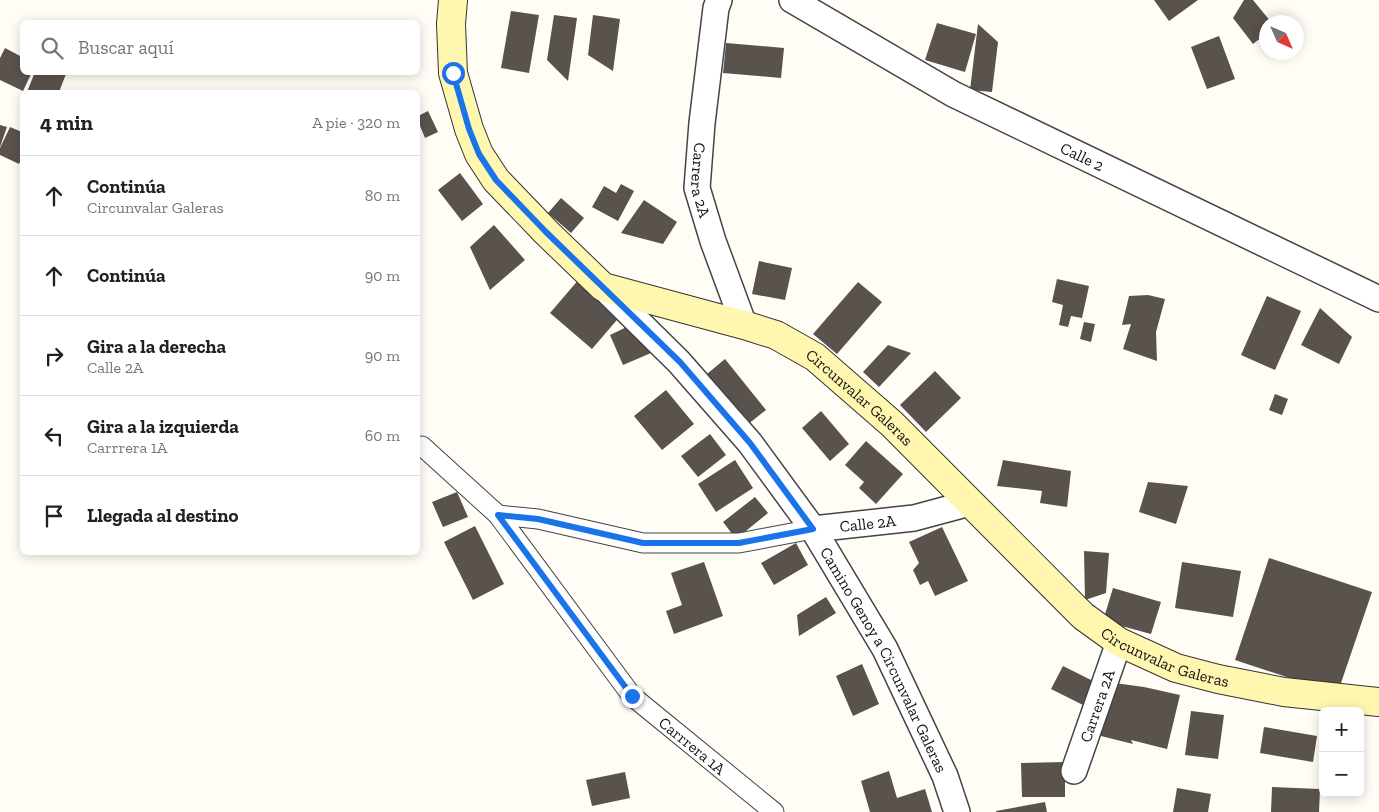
<!DOCTYPE html>
<html lang="es">
<head>
<meta charset="utf-8">
<style>
	:root { --surface:#fff; --page:#f2f2f2; --text:#202124; --muted:#757577; --line:#e0e0e0 }
	body { margin:0; font-family:"Zilla Slab",serif; background:var(--page); color:var(--text) }
	.controls { position:absolute; right:15px; bottom:15px; display:grid; overflow:hidden; border-radius:8px; box-shadow:0 2px 12px #0003 }
	.controls button { width:45px; height:45px; display:grid; place-items:center; padding:0; border:0; border-bottom:1px solid var(--line); background:var(--surface); color:var(--text); font:25px sans-serif }
	.compass { position:absolute; left:1259px; top:15px; width:45px; height:45px; border-radius:50%; background:var(--surface); box-shadow:0 2px 12px #0003; rotate:135deg }
	.stop { position:absolute; width:15px; height:15px; margin:-11px; border:4px solid #1a73e8; border-radius:50%; background:#fff }
	.stop.end { background:#1a73e8; border-color:#fff; box-shadow:0 1px 5px #0008 }
	.list { margin:0; padding:0; list-style:none }
	h2 { display:flex; justify-content:space-between; align-items:center; height:65px; margin:0; padding:0 20px; font-size:21px }
	h2 small { font-size:16px; font-weight:400; color:var(--muted) }
	.list li { display:grid; grid-template-columns:32px 1fr auto; gap:15px; align-items:center; box-sizing:border-box; height:80px; padding:0 20px; border-top:1px solid var(--line) }
	.list b { display:block; font-size:19px; white-space:nowrap }
	.list p { margin:0; font-size:16px; white-space:nowrap; color:var(--muted) }
	.list em { font-size:16px; font-style:normal; color:var(--muted) }
	.icon { flex:none; width:28px; height:28px; fill:none; stroke:currentColor; stroke-width:2; stroke-linecap:round; stroke-linejoin:round }
	.map { position:relative; flex:none; width:1379px; height:812px; overflow:hidden }
	.search { position:absolute; background:var(--surface); box-shadow:0 2px 12px #0003; left:20px; top:20px; width:400px; height:55px; display:flex; align-items:center; gap:12px; box-sizing:border-box; padding:0 18px; border-radius:8px; color:var(--muted); font-size:19px }
	.panel { position:absolute; background:var(--surface); box-shadow:0 2px 12px #0003; left:20px; top:90px; width:400px; height:465px; border-radius:8px }
	.map>svg:first-child { display:block }
</style>
</head>
<body>
<div class="map">
<svg width="1379" height="812" viewBox="0 0 1379 812">
	<rect width="100%" height="100%" fill="#fffdf5"/>
	<path fill="#5a524d" d="M1154,0H1198L1169,21Z
		M1244,0H1253L1271,22H1266V34L1253,44L1233,18Z
		M511,11L539,15L529,73L501,68Z
		M554,15L577,18L568,81L547,60Z
		M593,15L620,19L613,71L588,55Z
		M937,23L976,34L965,72L925,60Z
		M978,24L998,42L992,92L970,90Z
		M1219,36L1235,79L1207,89L1191,47Z
		M726,43L784,48L781,78L723,73Z
		M5,48L22,57V72H32L23,91L0,80V58Z
		M35,72H62L66,74L59,92H27Z
		M428,111L438,132L425,138L418,121V116Z
		M0,125L7,127L0,147Z
		M10,127L22,132V157L19,164L0,155V148Z
		M460,173L483,204L462,221L438,190Z
		M621,184L634,191L618,221L592,207L604,186L616,193Z
		M561,198L584,218L571,233L548,213Z
		M644,200L677,222L663,244L621,233Z
		M494,225L525,260L490,290L470,247Z
		M759,261L792,268L785,300L752,294Z
		M580,278L622,314L592,349L550,313Z
		M1057,279L1089,286L1082,318L1071,316L1068,327L1059,325L1063,305L1052,302Z
		M858,282L882,302L837,354L813,334Z
		M1148,295L1165,299L1156,332L1157,361L1123,349L1131,324L1122,325L1129,296Z
		M1267,296L1301,311L1275,370L1241,355Z
		M1320,308L1352,337L1339,364L1301,345Z
		M637,322L651,353L623,365L610,335Z
		M1084,322L1095,324L1091,342L1080,339Z
		M888,345L911,353L879,387L863,372Z
		M725,359L766,410L747,425L707,374Z
		M935,371L961,398L926,432L900,405Z
		M666,390L694,424L662,450L634,416Z
		M1275,394L1288,399L1282,415L1269,410Z
		M821,411L849,444L830,461L802,428Z
		M710,434L726,455L698,477L681,456Z
		M866,441L903,474L876,504L859,488L864,482L845,465Z
		M735,460L753,488L716,512L698,484Z
		M1003,460L1071,471L1067,507L1040,503L1042,491L997,486Z
		M1148,482L1188,486L1176,524L1139,512Z
		M457,492L468,517L443,527L432,502Z
		M755,497L768,513L736,539L723,522Z
		M475,526L504,584L473,600L444,542Z
		M942,527L968,581L935,596L928,581L920,585L913,570L919,563L909,542Z
		M796,543L808,565L774,585L761,563Z
		M1084,551L1109,553L1106,593L1085,600Z
		M1269,558L1372,592L1341,683L1329,691L1235,660Z
		M704,562L723,616L674,634L666,611L682,605L671,573Z
		M1182,562L1241,571L1233,617L1175,608Z
		M1113,588L1161,602L1151,634L1103,621Z
		M826,597L836,613L799,636L797,615Z
		M862,664L879,704L853,716L836,676Z
		M1063,666L1099,684L1087,707L1051,689Z
		M1107,682L1144,687L1180,695L1167,749L1131,740L1133,744L1093,734Z
		M1191,711L1224,715L1218,759L1185,755Z
		M1264,727L1317,736L1313,762L1260,753Z
		M1065,762V797H1022L1021,763Z
		M889,771L897,798L925,789L932,812H870L861,781Z
		M625,772L630,798L592,806L586,780Z
		M1272,787L1320,789L1319,812H1271Z
		M1177,788L1211,794L1208,812H1173Z
		M1045,802L1047,812H996V811Z"/>
	<g fill="none" stroke-linecap="round" stroke-linejoin="round">
		<defs>
			<g id="pedestrian">
				<path id="s1" d="M422,446L498,515L632,696L774,812"/>
				<path d="M498,515L538,519L643,543H739L813,529"/>
			</g>
			<g id="minor">
				<path id="s2" d="M719,0L716,8L702,123L697,188L713,241L744,325"/>
				<path id="s3" d="M792,0L953,94L1379,299"/>
				<path id="s4" d="M603,287L679,362L750,443L813,529L885,649L945,776L957,812"/>
				<path id="s5" d="M813,529L914,518L970,503"/>
				<path id="s6" d="M1074,771L1119,642"/>
			</g>
			<g id="secondary">
				<path id="s7" d="M453,0L451,24L453,73L469,129L479,154L496,180L546,232L603,287L744,325L776,335L815,357L892,424L1083,616L1119,642L1176,668L1218,679L1284,692L1379,702"/>
			</g>
		</defs>
		<use href="#pedestrian" stroke="#444" stroke-width="21"/>
		<use href="#minor" stroke="#444" stroke-width="28"/>
		<use href="#secondary" stroke="#333" stroke-width="30"/>
		<use href="#pedestrian" stroke="#fff" stroke-width="19"/>
		<use href="#minor" stroke="#fff" stroke-width="25"/>
		<use href="#secondary" stroke="#fff6b0" stroke-width="28"/>
	</g>
	<g fill="none" stroke-linecap="round" stroke-linejoin="round">
		<path stroke="#1a73e8" stroke-width="6" d="M453,73L469,129L479,154L496,180L546,232L680,362L750,443L813,529L739,543H643L538,519L498,515L632,696"/>
	</g>
	<g text-anchor="middle" stroke-width="5" stroke-linejoin="round" paint-order="stroke">
		<g font-size="16" fill="#111" stroke="#fff">
			<text dy="6" stroke="none"><textPath href="#s3" startOffset="330">Calle 2</textPath></text>
			<text dy="6" stroke="none"><textPath href="#s2" startOffset="182">Carrera 2A</textPath></text>
			<text dy="6" stroke="none"><textPath href="#s7" startOffset="625">Circunvalar Galeras</textPath></text>
			<text dy="6" stroke="none"><textPath href="#s5" startOffset="55">Calle 2A</textPath></text>
			<text dy="6" stroke="none"><textPath href="#s7" startOffset="1031">Circunvalar Galeras</textPath></text>
			<text dy="6" stroke="none"><textPath href="#s4" startOffset="470">Camino Genoy a Circunvalar Galeras</textPath></text>
			<text dy="6" stroke="none"><textPath href="#s6" startOffset="69">Carrera 2A</textPath></text>
			<text dy="6" stroke="none"><textPath href="#s1" startOffset="406">Carrrera 1A</textPath></text>
		</g>
	</g>
</svg>
<div class="controls">
<button>+</button>
<button>−</button>
</div>
<svg class="compass" viewBox="-18 -18 36 36"><path d="M0-13l5 13h-10z" fill="#e53935"/><path d="M0 13l5-13h-10z" fill="#757577"/></svg>
<div class="stop" style="left:453px;top:73px"></div>
<div class="stop end" style="left:632px;top:696px"></div>
<div class="search"><svg class="icon" aria-label="search" viewBox="0 0 24 24"><circle cx="10" cy="10" r="6"/><path d="M15 15l6 6"/></svg>Buscar aquí</div>
<section class="panel">
<h2>4 min<small>A pie · 320 m</small></h2>
<ul class="list">
<li><svg class="icon" aria-label="ahead" viewBox="0 0 24 24"><path d="M12 20V5M6 11l6-6 6 6"/></svg><div><b>Continúa</b><p>Circunvalar Galeras</p></div><em>80 m</em></li>
<li><svg class="icon" aria-label="ahead" viewBox="0 0 24 24"><path d="M12 20V5M6 11l6-6 6 6"/></svg><div><b>Continúa</b></div><em>90 m</em></li>
<li><svg class="icon" aria-label="right" viewBox="0 0 24 24"><path d="M7 20v-9h11M14 6l5 5-5 5"/></svg><div><b>Gira a la derecha</b><p>Calle 2A</p></div><em>90 m</em></li>
<li><svg class="icon" aria-label="left" viewBox="0 0 24 24"><path d="M17 20v-9H6M10 6l-5 5 5 5"/></svg><div><b>Gira a la izquierda</b><p>Carrrera 1A</p></div><em>60 m</em></li>
<li><svg class="icon" aria-label="arrive" viewBox="0 0 24 24"><path d="M6 21V4h12l-3 4 3 4H6"/></svg><div><b>Llegada al destino</b></div></li>
</ul>
</section>
</div>
</body>
</html>
